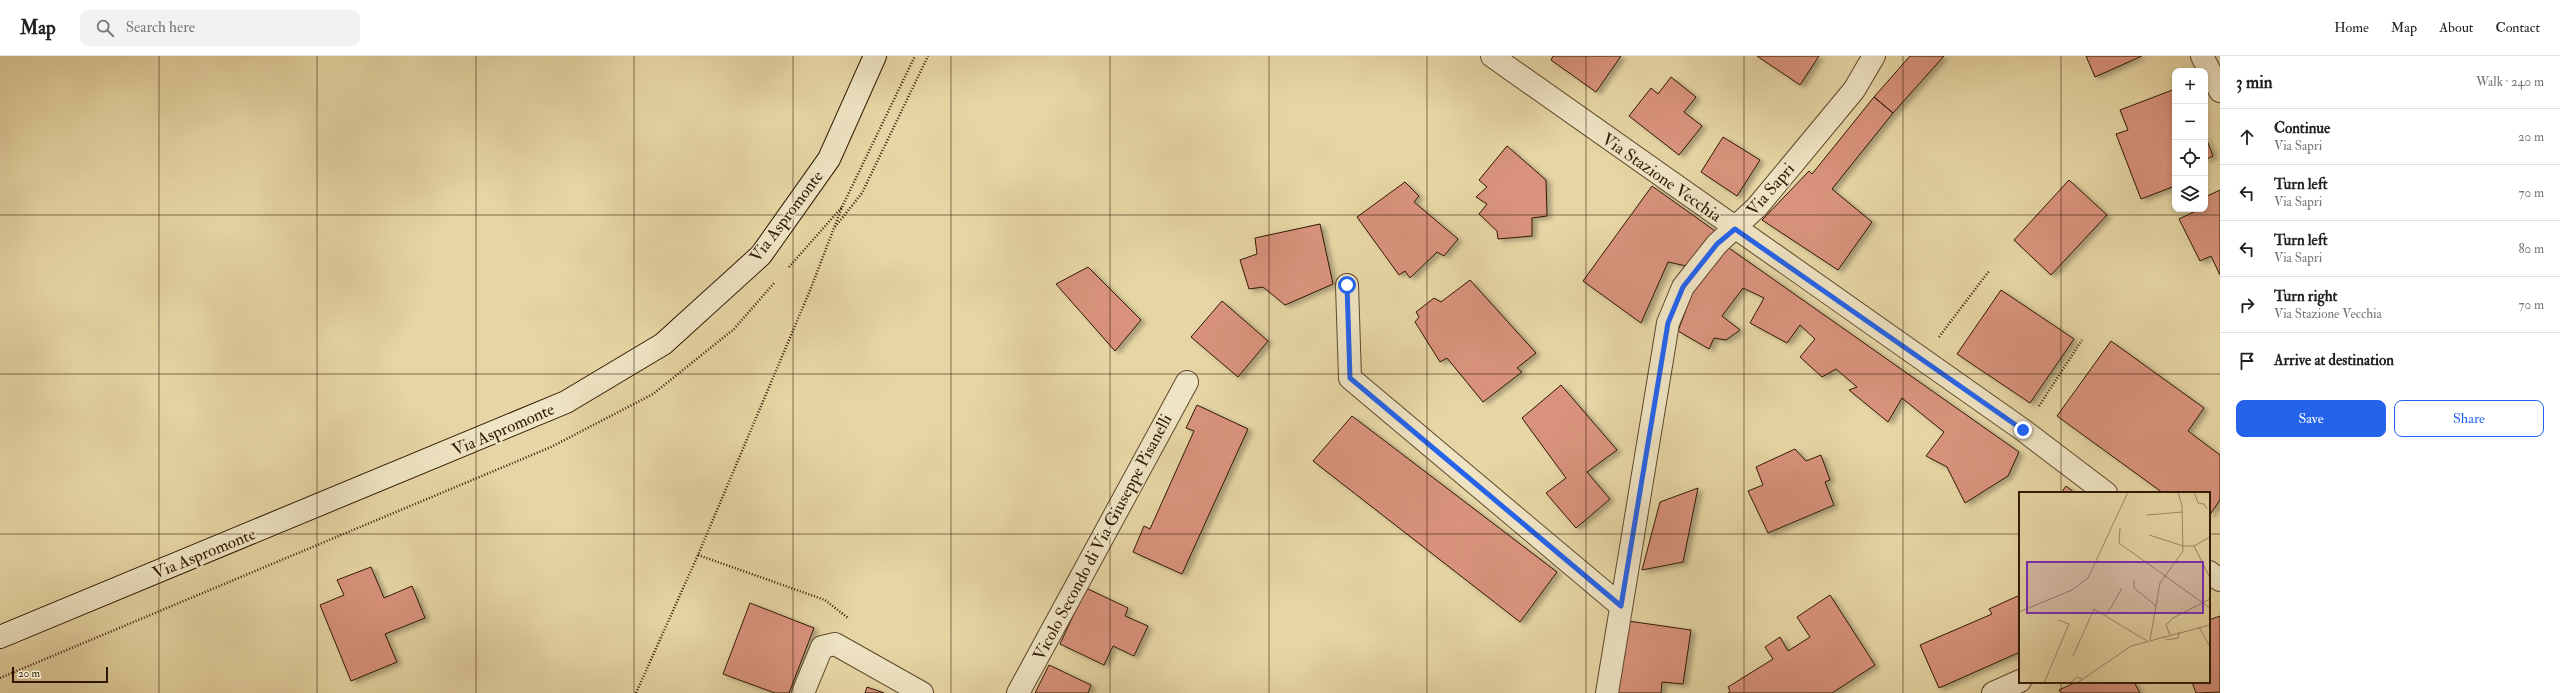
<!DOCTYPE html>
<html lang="en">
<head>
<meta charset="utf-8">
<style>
	:root { --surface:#fff; --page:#f2f2f2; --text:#222; --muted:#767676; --line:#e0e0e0; --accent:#2563eb }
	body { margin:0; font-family:"IM FELL Double Pica",serif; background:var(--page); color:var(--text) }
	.controls { position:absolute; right:12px; top:12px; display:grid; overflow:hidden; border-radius:8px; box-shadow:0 2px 6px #0003 }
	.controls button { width:36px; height:36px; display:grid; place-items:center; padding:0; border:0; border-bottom:1px solid var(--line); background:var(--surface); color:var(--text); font:20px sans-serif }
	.scale { position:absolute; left:12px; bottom:10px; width:96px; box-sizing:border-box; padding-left:4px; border:2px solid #2f1803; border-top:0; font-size:11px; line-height:14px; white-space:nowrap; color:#2f1803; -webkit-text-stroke:3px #efe4c4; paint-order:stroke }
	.stop { position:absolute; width:12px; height:12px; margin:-9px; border:3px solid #2563eb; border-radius:50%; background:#fff }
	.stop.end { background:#2563eb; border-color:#fff; box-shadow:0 1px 4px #0008 }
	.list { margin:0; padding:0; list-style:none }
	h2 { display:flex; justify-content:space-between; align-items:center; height:52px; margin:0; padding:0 16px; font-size:17px }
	h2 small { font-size:13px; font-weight:400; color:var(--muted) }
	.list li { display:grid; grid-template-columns:26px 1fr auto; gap:12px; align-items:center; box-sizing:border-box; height:56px; padding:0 16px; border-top:1px solid var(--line) }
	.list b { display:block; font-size:15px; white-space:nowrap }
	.list p { margin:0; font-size:13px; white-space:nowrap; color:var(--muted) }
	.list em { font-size:13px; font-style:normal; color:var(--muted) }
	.actions { display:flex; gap:8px; padding:12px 16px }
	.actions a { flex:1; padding:9px 0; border:1px solid var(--accent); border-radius:8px; text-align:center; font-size:14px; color:var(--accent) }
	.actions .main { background:var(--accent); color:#fff }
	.icon { flex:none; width:22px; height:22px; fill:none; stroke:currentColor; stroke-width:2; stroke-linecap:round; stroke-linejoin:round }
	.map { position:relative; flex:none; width:2220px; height:637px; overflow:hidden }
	header { display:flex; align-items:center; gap:24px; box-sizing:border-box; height:56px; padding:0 20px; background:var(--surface); border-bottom:1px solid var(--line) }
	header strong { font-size:19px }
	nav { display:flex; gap:22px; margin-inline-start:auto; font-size:14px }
	.search { width:280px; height:36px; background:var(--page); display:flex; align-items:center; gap:10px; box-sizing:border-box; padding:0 14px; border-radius:8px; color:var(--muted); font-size:15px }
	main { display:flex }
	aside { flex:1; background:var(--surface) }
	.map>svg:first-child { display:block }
</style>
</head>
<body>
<header>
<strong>Map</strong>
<div class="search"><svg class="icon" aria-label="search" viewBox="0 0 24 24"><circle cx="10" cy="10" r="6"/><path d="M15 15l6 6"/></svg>Search here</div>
<nav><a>Home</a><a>Map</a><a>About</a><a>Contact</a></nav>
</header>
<main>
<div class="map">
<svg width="2220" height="637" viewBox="0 0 2220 637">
	<defs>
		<filter id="shadow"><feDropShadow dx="4.5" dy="2.5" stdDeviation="2" flood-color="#0004"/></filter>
	</defs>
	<rect width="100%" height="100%" fill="#e7d6a5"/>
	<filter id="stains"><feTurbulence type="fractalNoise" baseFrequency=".005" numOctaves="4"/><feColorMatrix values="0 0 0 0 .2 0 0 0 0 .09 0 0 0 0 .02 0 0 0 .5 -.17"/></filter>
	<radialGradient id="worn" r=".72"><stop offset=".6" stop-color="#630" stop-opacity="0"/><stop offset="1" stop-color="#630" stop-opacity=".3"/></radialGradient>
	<path fill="#d9937b" stroke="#2f1803" filter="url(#shadow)" d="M1553,0H1621L1596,36L1551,4Z
		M1757,0H1819L1800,29Z
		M1910,0H1944L1893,57L1874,41Z
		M2086,0H2142L2095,21Z
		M1671,21L1696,41L1684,56L1702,70L1679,99L1629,60L1651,32L1658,38Z
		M2175,33V130L2141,143L2116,78L2128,74L2120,54Z
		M1874,41L1893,57L1832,133L1872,166L1838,214L1762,164L1809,115L1812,118Z
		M2205,79L2213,100L2205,104Z
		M1723,81L1760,104L1737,140L1701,116Z
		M1507,90L1546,124L1547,160L1532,162V180L1498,183L1497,175L1479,158L1487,148L1476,141L1487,131L1479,124Z
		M2069,124L2107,159L2051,219L2014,184Z
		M1405,126L1419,140L1414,146L1458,183L1444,200L1437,196L1410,222L1405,215L1399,219L1357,161Z
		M1652,130L1718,177L1691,211L1668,206L1641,267L1583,225Z
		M2220,134V219L2211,200L2200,205L2179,163L2200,153H2205V141Z
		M1320,168L1333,228L1285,249L1263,231L1249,233L1240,204L1257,198L1255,182Z
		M1726,190L2019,396L2008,420L1965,447L1947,411L1926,400L1944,376L1902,342L1888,366L1849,334L1857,331L1836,313L1822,321L1800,301L1815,283L1800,269L1787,287L1750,267L1764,242L1743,232L1722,260L1740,274L1726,284L1714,282L1709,293L1678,275L1693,235Z
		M1088,211L1141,264L1115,295L1056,228Z
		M1470,224L1536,297L1517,312L1522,316L1483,346L1447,302L1440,306L1415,266L1419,261L1416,256L1434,242L1441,246Z
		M2001,234L2074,283L2030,347L1957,298Z
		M1222,245L1268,285L1238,321L1191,281Z
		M2111,285L2204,352L2188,375L2220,399V444L2209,460V437H2163L2057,360Z
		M1561,329L1617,394L1587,416L1610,443L1576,472L1546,437L1566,422L1522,362Z
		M1197,349L1248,373L1182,518L1133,496L1144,470L1150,473L1194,375L1186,372Z
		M1352,360L1557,516L1520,566L1313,405Z
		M1795,393L1806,405L1821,399L1830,424L1825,426L1834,449L1768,477L1748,435L1763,429L1756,411Z
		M2066,430L2075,437H2061Z
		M1698,432L1683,506L1642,514L1660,446Z
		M371,511L384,542L412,530L425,562L385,578L397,606L351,625L320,549L344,539L337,524Z
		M1086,532L1128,552L1125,560L1148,570L1134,600L1113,590L1104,609L1060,588Z
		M1830,539L1875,609L1832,637H1728L1730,635L1728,631L1773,603L1765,591L1780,581L1788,595L1810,581L1797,561Z
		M2020,539V596L1939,632L1920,589L1992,558L1989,553Z
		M750,547L814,572L789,637H775L723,618Z
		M2220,560V636L2196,637L2192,626H2209V564Z
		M1628,565L1691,574L1683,628L1662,626L1661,637H1618Z
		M1049,609L1091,629L1088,637H1035Z
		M2076,626H2134L2140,637H2061L2059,634Z
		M867,631L884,637H865Z"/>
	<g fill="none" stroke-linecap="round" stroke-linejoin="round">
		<defs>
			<path id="minor" d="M1492,0L2023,374L2106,437
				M2202,0L2220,35
				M1347,229L1350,322L1621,550
				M2209,516L2220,524
				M803,637L822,591L835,588L922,637
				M1018,637L1187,326
				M1607,637L1668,267L1683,231L1717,188L1757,151L1854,34L1874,0
				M1993,637L2020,625"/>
			<path id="secondary" d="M0,581L566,346L663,288L761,199L829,103L875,0"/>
		</defs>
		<use href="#minor" stroke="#5d482c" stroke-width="24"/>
		<use href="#secondary" stroke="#2f1803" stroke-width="24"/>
		<path stroke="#2f1803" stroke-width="2.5" stroke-dasharray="1 2" stroke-linecap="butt" d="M835,171L862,137L928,0
			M789,211L842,151
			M1939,281L1989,215
			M2039,350L2082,284
			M698,499L825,544L848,562
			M0,622L551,391L653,338L734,273L775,226
			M636,637L698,499L811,232L842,151L915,0"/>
		<use href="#minor" stroke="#efe4c4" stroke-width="22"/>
		<use href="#secondary" stroke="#efe4c4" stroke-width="22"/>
	</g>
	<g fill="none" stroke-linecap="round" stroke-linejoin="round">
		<path stroke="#2563eb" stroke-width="5" d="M1347,229L1350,322L1621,550L1668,267L1683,231L1717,188L1735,173L2023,374"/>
	</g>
	<path fill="none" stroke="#2f1803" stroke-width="1" stroke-opacity="0.55" d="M159,0V637M317,0V637M476,0V637M634,0V637M793,0V637M951,0V637M1110,0V637M1269,0V637M1427,0V637M1586,0V637M1744,0V637M1903,0V637M2061,0V437M0,159H2220M0,318H2220M0,478H2020M2209,478H2220M2061,626V637"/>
	<g text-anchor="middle" stroke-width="3" stroke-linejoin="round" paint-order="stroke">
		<g font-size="17" fill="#2f1803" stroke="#efe4c4">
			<text transform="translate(1662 121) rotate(35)" y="6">Via Stazione Vecchia</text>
			<text transform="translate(1770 133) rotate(-49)" y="6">Via Sapri</text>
			<text transform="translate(786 160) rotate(-53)" y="6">Via Aspromonte</text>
			<text transform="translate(503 373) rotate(-23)" y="6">Via Aspromonte</text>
			<text transform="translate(1102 481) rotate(-62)" y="6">Vicolo Secondo di Via Giuseppe Pisanelli</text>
			<text transform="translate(204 497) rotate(-22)" y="6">Via Aspromonte</text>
		</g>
	</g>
	<g transform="translate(2019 436)">
		<rect width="191" height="191" fill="#e7d6a5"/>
		<path fill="none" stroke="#9d8a64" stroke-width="1" d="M175,0L179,11L185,12L188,17M128,23L164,20M101,36L100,51L191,116M130,43L164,54H175L191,45M175,54L191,86M115,88V96L137,114M0,120L53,98L69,86L109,0M87,124L103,96M180,135L191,155M151,143L147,133L154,126L191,107M144,144L148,148L159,146L160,140M131,148L141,91L164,59L163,14L159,0M54,164L75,117L128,149M25,191L50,132L39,128M51,191L58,185L63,187M58,191L112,154L191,133"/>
		<path fill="#7b2cbf" fill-opacity="0.15" stroke="#7b2cbf" stroke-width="2" d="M8,70H184V121H8Z"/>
		<rect width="191" height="191" fill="none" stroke="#2f1803" stroke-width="2"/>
	</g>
	<rect width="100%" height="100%" filter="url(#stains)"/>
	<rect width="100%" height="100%" fill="url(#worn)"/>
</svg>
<div class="controls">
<button>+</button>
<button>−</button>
<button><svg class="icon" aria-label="locate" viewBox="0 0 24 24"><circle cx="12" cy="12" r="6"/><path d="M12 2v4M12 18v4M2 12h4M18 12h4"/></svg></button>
<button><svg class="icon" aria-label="layers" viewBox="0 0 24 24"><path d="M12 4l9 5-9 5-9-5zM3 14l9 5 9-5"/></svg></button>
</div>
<div class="scale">20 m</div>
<div class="stop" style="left:1347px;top:229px"></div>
<div class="stop end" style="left:2023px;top:374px"></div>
</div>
<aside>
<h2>3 min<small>Walk · 240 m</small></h2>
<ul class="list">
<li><svg class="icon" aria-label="ahead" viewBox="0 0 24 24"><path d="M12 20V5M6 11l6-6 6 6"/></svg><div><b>Continue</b><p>Via Sapri</p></div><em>20 m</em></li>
<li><svg class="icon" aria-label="left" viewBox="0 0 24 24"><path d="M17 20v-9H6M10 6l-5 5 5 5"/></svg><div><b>Turn left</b><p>Via Sapri</p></div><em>70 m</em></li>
<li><svg class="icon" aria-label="left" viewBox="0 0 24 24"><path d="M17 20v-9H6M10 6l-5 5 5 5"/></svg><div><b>Turn left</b><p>Via Sapri</p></div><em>80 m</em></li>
<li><svg class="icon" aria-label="right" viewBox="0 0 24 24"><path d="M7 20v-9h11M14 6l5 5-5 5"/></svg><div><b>Turn right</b><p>Via Stazione Vecchia</p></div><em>70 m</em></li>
<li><svg class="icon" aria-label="arrive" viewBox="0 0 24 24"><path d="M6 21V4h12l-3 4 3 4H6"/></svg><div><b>Arrive at destination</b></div></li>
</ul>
<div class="actions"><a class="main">Save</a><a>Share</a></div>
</aside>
</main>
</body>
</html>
